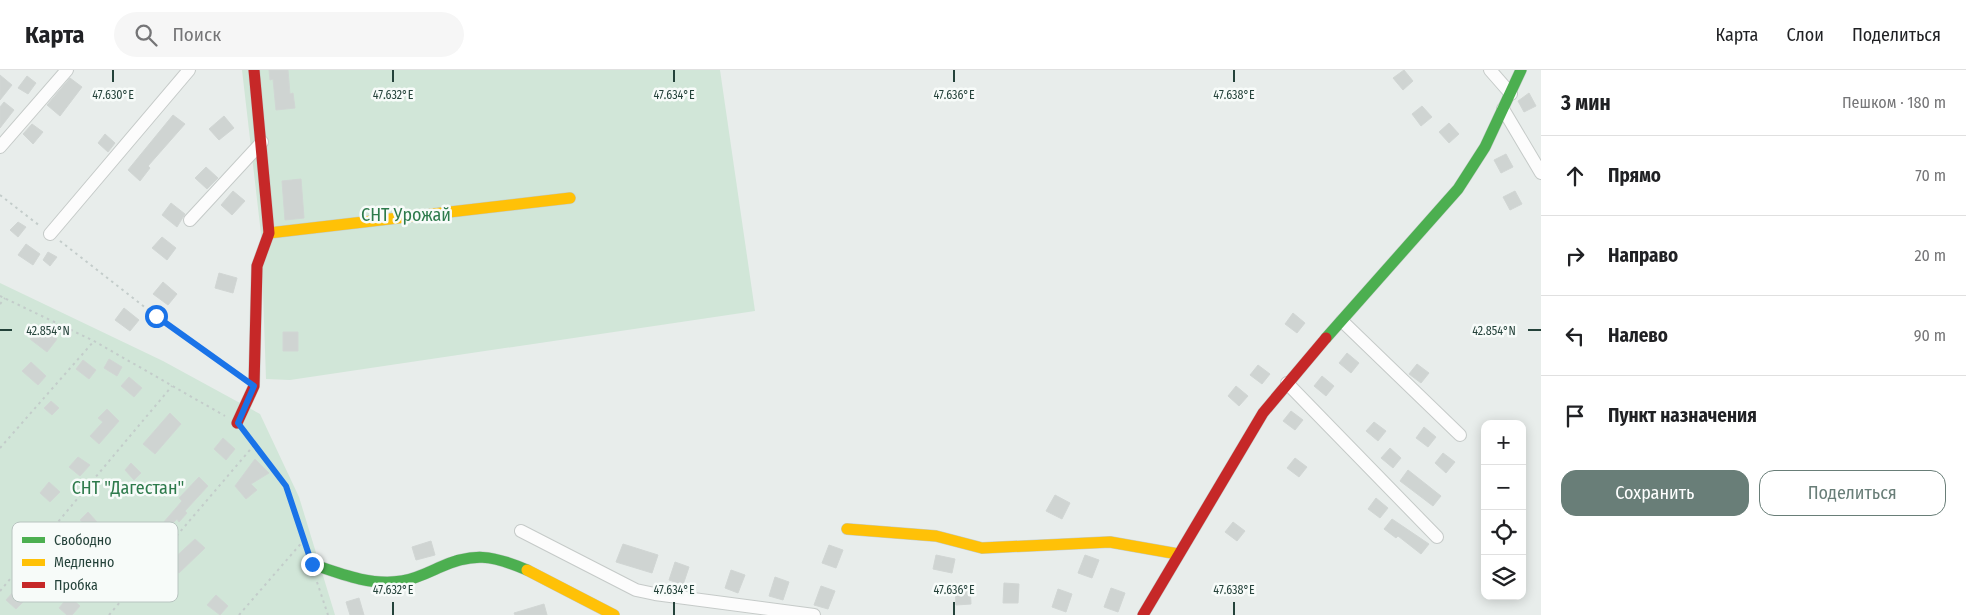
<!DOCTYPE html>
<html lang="ru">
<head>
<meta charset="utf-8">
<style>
	:root { --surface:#fff; --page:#f6f6f6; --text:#202124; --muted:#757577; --line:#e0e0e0; --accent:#697e78 }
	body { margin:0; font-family:"Fira Sans Condensed",sans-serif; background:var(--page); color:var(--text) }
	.controls { position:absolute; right:15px; bottom:15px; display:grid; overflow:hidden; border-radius:10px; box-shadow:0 2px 12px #0003 }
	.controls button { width:45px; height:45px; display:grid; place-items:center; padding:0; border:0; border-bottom:1px solid var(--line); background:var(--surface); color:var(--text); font:25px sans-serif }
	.stop { position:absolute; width:15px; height:15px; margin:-11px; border:4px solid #1a73e8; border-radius:50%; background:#fff }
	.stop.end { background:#1a73e8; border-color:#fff; box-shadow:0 1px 5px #0008 }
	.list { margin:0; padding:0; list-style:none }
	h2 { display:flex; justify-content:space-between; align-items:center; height:65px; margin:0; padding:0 20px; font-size:21px }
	h2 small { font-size:16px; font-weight:400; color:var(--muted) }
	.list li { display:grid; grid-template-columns:32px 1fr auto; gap:15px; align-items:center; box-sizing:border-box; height:80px; padding:0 20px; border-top:1px solid var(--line) }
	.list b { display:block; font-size:19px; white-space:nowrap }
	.list em { font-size:16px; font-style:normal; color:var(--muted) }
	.actions { display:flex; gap:10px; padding:15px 20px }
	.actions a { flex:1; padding:11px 0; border:1px solid var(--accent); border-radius:15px; text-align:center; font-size:18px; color:var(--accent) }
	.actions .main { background:var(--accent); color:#fff }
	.icon { flex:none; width:28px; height:28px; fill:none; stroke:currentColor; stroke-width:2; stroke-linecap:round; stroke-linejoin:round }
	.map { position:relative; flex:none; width:1541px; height:545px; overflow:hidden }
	header { display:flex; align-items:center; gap:30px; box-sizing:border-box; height:70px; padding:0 25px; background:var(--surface); border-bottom:1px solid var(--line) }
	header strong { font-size:24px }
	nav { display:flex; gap:28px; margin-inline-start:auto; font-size:18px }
	.search { width:350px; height:45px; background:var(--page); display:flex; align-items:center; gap:12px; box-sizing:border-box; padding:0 18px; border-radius:28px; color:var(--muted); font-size:19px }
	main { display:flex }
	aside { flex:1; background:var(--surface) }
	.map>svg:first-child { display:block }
</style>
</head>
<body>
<header>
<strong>Карта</strong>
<div class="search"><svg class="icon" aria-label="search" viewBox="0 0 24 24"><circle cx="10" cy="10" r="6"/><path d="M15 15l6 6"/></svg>Поиск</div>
<nav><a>Карта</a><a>Слои</a><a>Поделиться</a></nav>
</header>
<main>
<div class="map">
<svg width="1541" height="545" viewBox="0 0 1541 545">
	<rect width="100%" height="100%" fill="#e8edeb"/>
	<path fill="#d1e6d8" d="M242,0H720L755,241L290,310L266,309L261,164Z
		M0,213L163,291L260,344L299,427L335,545H0Z"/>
	<path fill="#cfd4d2" stroke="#d1d6d4" d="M269,0H288L290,24L293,23L295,38L276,40L273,9L270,10Z
		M1404,0L1413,11L1403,20L1393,8Z
		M0,5L12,15L0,30Z
		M27,6L36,13L28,24L18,18Z
		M70,8L82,17L60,46L47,35Z
		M1529,23L1536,36L1524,42L1518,31Z
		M4,32L14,40L0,58V37Z
		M1422,36L1432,47L1421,56L1412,44Z
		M173,45L185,54L148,96L150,98L140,111L128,100Z
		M224,46L234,58L219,70L209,59Z
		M1449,53L1459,64L1449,73L1439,62Z
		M32,54L43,62L33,74L23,64Z
		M105,64L115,73L108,82L98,73Z
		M1506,84L1513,97L1501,103L1494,90Z
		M206,97L218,108L207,119L195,108Z
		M301,109L304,148L285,150L282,111Z
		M233,121L245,131L232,145L221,135Z
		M1515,121L1522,134L1510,140L1503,127Z
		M171,133L185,144L177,157L162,145Z
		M18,152L26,157L18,167L10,160Z
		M162,167L176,178L167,190L152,178Z
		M26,174L40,184L33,195L18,185Z
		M48,182L57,187L50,196L43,190Z
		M219,203L237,208L233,223L215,218Z
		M163,212L177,224L168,235L153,224Z
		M124,238L139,250L130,261L115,250Z
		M1293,243L1305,253L1297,263L1285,254Z
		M40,256L57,269L47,282L30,269Z
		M283,262H298V281H283Z
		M1347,283L1359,293L1351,303L1339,293Z
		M109,289L122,297L117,306L104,298Z
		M83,290L96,300L89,309L76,299Z
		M31,292L46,306L38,315L22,301Z
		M1417,294L1429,303L1421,313L1409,304Z
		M1258,295L1270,304L1262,314L1250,305Z
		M1322,306L1334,316L1326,326L1314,316Z
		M129,307L142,318L134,327L121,316Z
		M1236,316L1248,326L1239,336L1228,326Z
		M51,331L59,338L52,345L44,338Z
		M107,339L119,351L99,374L90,366L103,352L98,348Z
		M1291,341L1303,350L1295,360L1283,351Z
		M170,343L181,354L155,384L143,374Z
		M1374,352L1386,361L1378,371L1366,361Z
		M1424,357L1436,367L1428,377L1416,368Z
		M223,368L235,379L226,390L214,379Z
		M1390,378L1401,388L1393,398L1381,388Z
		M1443,383L1455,392L1446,403L1435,393Z
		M78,387L90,395L80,406L69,397Z
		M1295,388L1307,397L1299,407L1287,398Z
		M255,389L269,403L251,414L257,420L246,429L235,416Z
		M131,393L141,403L134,410L125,400Z
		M1408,400L1441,426L1433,436L1400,411Z
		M199,407L208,416L185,441L187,443L179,452L177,449L168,458L163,453L182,431L179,428Z
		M49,412L60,422L50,432L40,423Z
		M1055,425L1070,433L1062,449L1046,441Z
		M1376,428L1388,438L1380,448L1368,439Z
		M88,442L97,452L90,459L80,450Z
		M1392,449L1429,474L1421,484L1398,466L1396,468L1384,459Z
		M1233,452L1245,461L1237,471L1225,462Z
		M195,469L205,478L179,503L169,493Z
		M431,471L435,485L416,490L412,477Z
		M623,474L658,485L652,503L616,492Z
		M829,475L843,480L836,498L822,493Z
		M936,485L955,489L952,503L933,499Z
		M1085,485L1099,490L1092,508L1078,503Z
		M675,492L689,497L683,515L669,510Z
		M731,500L745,505L738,523L725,518Z
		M775,507L789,512L783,530L769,526Z
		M1004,513L1019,514L1018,533H1003Z
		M970,515L971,534L956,535L955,516Z
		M821,516L835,521L828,539L814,535Z
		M1111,518L1125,523L1118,542L1104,537Z
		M1058,519L1072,524L1066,542L1052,537Z
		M14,521L24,531L16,539L6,530Z
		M216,525L228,536L220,545L207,535Z
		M69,526L80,536L72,545H67L59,538Z
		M359,528L364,545H350L346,532Z
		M544,534L547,545H515L514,543Z"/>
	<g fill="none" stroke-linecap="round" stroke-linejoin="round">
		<defs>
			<path id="street" d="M1490,0L1511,24
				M1503,39L1541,103
				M0,77L67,0
				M190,150L262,72
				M50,164L189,0
				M1342,251L1460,365
				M1287,313L1437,467
				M521,461L636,520L655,524L814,545"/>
			<path id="fast" d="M1326,268L1458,119L1485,77L1521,0
				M312,494C341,504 371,516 402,511C415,509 427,503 438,498C473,482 492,485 527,500"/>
			<path id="slow" d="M269,163L570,128
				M847,459L936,466L982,478L1110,472L1178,484
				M527,500L614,545"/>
			<path id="jam" d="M237,353L254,316L257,196L269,163L254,0
				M1143,545L1263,343L1326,268"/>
		</defs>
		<use href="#street" stroke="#c5cac8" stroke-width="14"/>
		<use href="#fast" stroke="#c3cbc8" stroke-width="12"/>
		<use href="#slow" stroke="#c3cbc8" stroke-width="12"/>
		<use href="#jam" stroke="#c3cbc8" stroke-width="12"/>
		<path stroke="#c3ccca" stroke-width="2" stroke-dasharray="2.5 4" stroke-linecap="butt" d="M0,125L40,156
			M60,171L156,246L240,306
			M0,226L94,271L225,346
			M0,234L5,228
			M246,363L286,416L307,481
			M0,378L94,271
			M317,512L328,545
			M0,521L172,316
			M109,545L255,374
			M239,545L304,470"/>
		<use href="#street" stroke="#fcfcfc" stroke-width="12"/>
		<use href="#fast" stroke="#4caf50" stroke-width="11"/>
		<use href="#slow" stroke="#ffc107" stroke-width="11"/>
		<use href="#jam" stroke="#c62828" stroke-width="11"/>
	</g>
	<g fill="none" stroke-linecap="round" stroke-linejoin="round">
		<path stroke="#1a73e8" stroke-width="6" d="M156,246L254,316L238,353L286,416L312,494"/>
	</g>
	<path fill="none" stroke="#24423a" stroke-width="2" d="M113,0V12M393,0V12M674,0V12M954,0V12M1234,0V12M0,260H12M1528,260H1541M393,532V545M674,532V545M954,532V545M1234,532V545"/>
	<g text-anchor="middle" stroke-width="5" stroke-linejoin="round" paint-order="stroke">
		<g font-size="18" fill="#2d7a4b" stroke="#f7fbf9">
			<text x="406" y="151">СНТ Урожай</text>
			<text x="128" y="424">СНТ "Дагестан"</text>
		</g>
	</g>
	<rect x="12" y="452" width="166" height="80" rx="8" fill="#f7fbf9" stroke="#b8c4c0" stroke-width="1"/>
	<rect x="22" y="467" width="23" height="6" fill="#4caf50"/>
	<rect x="22" y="489" width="23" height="7" fill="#ffc107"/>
	<rect x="22" y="512" width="23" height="6" fill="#c62828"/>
	<g font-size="14" fill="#24423a">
		<text x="54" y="475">Свободно</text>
		<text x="54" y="497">Медленно</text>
		<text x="54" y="520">Пробка</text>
	</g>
	<g font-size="12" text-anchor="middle" fill="#24423a" stroke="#f7fbf9" stroke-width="5" stroke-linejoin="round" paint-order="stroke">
		<text x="113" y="29">47.630°E</text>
		<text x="393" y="29">47.632°E</text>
		<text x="674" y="29">47.634°E</text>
		<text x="954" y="29">47.636°E</text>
		<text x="1234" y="29">47.638°E</text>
		<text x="48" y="265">42.854°N</text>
		<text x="1494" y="265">42.854°N</text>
		<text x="393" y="524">47.632°E</text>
		<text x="674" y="524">47.634°E</text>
		<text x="954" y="524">47.636°E</text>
		<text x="1234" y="524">47.638°E</text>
	</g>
</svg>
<div class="controls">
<button>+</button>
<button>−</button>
<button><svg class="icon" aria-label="locate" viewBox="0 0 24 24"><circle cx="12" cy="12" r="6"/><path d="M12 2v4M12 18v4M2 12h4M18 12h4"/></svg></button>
<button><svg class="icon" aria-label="layers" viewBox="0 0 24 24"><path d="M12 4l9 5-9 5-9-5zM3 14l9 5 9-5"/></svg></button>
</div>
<div class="stop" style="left:156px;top:246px"></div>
<div class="stop end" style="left:312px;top:494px"></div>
</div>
<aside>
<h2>3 мин<small>Пешком · 180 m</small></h2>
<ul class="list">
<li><svg class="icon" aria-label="ahead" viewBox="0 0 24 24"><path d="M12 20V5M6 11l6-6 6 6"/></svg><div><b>Прямо</b></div><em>70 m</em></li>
<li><svg class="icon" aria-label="right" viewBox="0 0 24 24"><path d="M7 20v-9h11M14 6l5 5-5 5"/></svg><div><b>Направо</b></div><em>20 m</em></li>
<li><svg class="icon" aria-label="left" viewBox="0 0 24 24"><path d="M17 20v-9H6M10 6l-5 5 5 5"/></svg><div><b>Налево</b></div><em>90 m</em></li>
<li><svg class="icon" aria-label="arrive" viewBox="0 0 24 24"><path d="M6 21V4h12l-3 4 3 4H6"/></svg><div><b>Пункт назначения</b></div></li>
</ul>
<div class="actions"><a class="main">Сохранить</a><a>Поделиться</a></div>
</aside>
</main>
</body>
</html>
